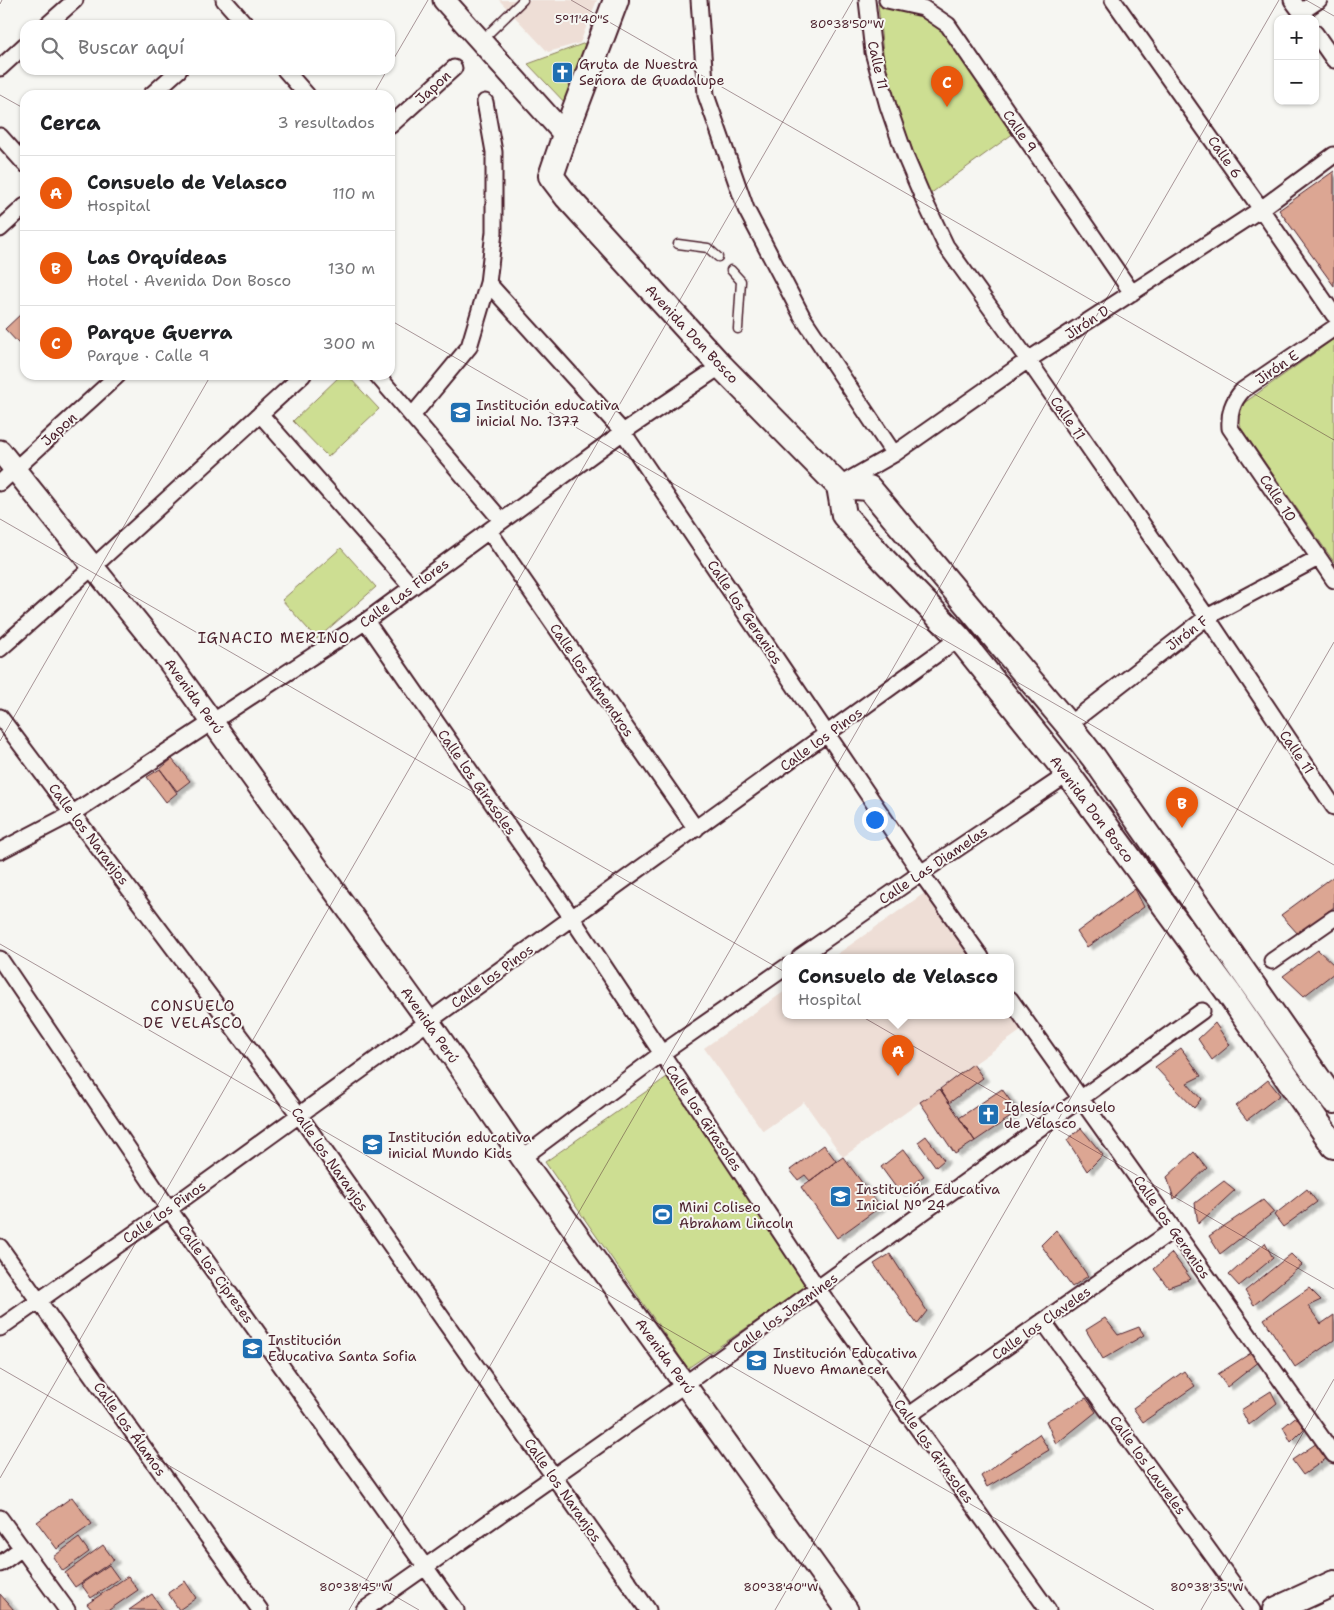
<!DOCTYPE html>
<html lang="es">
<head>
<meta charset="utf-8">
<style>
	:root { --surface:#fff; --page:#f2f2f2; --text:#202124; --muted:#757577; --line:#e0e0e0; --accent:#ea580c }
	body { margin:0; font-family:"Shantell Sans",sans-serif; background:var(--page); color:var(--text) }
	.controls { position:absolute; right:15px; top:15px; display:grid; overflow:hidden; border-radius:10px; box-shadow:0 1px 4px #0004 }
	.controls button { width:45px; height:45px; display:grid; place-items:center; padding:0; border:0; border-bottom:1px solid var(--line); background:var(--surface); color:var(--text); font:25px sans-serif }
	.you { position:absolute; left:874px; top:819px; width:18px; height:18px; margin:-12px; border:4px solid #fff; border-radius:50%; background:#1a73e8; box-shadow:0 0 0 8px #1a73e833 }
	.badge { display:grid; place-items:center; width:32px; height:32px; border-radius:50%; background:var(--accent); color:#fff; font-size:16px; font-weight:700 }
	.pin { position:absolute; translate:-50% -41px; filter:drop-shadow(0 1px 2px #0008) }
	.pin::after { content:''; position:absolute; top:26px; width:18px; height:15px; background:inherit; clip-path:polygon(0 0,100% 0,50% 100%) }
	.popup { position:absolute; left:782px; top:954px; width:232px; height:65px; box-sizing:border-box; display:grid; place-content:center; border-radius:10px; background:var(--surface); filter:drop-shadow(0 1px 4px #0005); font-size:16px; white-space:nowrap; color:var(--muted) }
	.popup b { font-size:19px; color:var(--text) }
	.popup::after { content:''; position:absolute; left:50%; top:100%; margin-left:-10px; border:10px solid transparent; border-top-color:var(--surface) }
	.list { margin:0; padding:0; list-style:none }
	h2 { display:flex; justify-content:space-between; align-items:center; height:65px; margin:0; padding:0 20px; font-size:21px }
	h2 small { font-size:16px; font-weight:400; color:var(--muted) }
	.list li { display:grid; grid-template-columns:32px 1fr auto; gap:15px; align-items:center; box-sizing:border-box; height:75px; padding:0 20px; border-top:1px solid var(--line) }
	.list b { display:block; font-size:19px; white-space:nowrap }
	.list p { margin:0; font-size:16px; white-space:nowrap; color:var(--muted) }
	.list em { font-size:16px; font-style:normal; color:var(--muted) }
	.icon { flex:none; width:28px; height:28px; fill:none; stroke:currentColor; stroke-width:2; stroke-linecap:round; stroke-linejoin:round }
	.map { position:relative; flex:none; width:1334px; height:1610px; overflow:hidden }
	.search { position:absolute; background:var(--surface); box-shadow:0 1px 4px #0004; left:20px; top:20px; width:375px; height:55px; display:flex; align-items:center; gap:12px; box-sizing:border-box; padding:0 18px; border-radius:15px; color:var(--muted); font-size:19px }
	.panel { position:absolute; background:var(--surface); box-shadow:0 1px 4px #0004; left:20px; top:90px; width:375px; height:290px; border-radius:15px }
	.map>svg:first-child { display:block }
</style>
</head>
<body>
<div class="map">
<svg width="1334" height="1610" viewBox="0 0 1334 1610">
	<defs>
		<filter id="shadow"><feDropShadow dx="5.5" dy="3" stdDeviation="1" flood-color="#0004"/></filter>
	</defs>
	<rect width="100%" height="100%" fill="#f6f6f2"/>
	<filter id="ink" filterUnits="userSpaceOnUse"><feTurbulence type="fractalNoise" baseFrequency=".02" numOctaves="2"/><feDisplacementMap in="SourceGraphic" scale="10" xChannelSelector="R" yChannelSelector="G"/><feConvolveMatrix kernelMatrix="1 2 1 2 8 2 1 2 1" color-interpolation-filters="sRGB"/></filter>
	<g filter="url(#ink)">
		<path fill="#eeded6" d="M499,0H597L580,43L548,52Z
			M926,892L971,957H833Z
			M785,991L786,1015L1011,1014L1022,1030L843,1157L804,1102L763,1131L704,1048Z"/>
		<path fill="#cdde92" stroke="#8c7e5e" d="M878,4L914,10L941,20L1014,133L930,194L886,82Z
			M588,42L568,106L528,64Z
			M1334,339V562L1241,428C1239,418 1240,412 1244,403Z
			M341,375H347L379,409L328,457L293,421Z
			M341,548L376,587L317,639L282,600Z
			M667,1077L810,1284L688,1368L545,1162Z"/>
		<path fill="#dca693" stroke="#4a1f2b" filter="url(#shadow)" d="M1334,171V286L1279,210Z
			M23,312L25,315V338L19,344L5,329Z
			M172,759L190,781L177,791L160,769Z
			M160,769L177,793L166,802L147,777Z
			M1334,876V907L1298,934L1281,915Z
			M1135,889L1144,907L1087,947L1077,932Z
			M1318,950L1334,965V973L1304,996L1283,976Z
			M1215,1023L1230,1045L1212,1060L1198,1039Z
			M1181,1048L1201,1076L1187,1083L1201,1099L1194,1108L1155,1067Z
			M973,1064L983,1078L949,1103L940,1089Z
			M1268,1080L1280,1095L1247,1120L1236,1106Z
			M940,1089L975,1141L955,1154L920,1102Z
			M1002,1089L1018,1112L975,1141L959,1118Z
			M1081,1128L1103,1155L1087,1171L1067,1140Z
			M926,1136L944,1160L936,1167L918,1142Z
			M824,1145L836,1161L810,1181L805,1175L798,1180L790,1170Z
			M904,1149L924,1176L900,1193L881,1167Z
			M1194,1152L1207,1168L1174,1199L1167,1177Z
			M843,1157L880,1207L837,1238L801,1187Z
			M1224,1181L1235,1190L1198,1224L1195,1203Z
			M1307,1189L1317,1202L1283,1227L1274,1215Z
			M1263,1200L1274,1212L1220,1254L1209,1236Z
			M1056,1230L1088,1276L1072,1287L1041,1245Z
			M1265,1243L1273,1258L1239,1286L1229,1275Z
			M1172,1253L1191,1279L1168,1287L1154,1269Z
			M890,1254L927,1311L917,1324L874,1264Z
			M1291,1254L1302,1265L1254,1305L1245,1291Z
			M1309,1288L1321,1300L1308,1306L1321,1324L1334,1315V1340L1295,1367L1264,1319Z
			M1105,1318L1118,1335L1139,1327L1144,1335L1103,1359L1086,1330Z
			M1254,1351L1260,1361L1227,1387L1218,1374Z
			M1184,1371L1195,1386L1143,1422L1133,1408Z
			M1271,1391L1277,1403L1249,1425L1241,1410Z
			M1086,1398L1096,1412L1056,1444L1046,1421Z
			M1299,1414L1307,1426L1291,1442L1283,1427Z
			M1039,1434L1049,1450L987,1487L981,1476Z
			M1320,1441L1330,1456L1303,1475L1292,1460Z
			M72,1497L92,1524L57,1549L37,1522Z
			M79,1538L89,1552L63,1571L53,1557Z
			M103,1545L114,1560L75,1587L65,1573Z
			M109,1565L119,1579L91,1598L81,1584Z
			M128,1576L138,1590L109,1610H92L87,1604Z
			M185,1581L196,1598L179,1610L168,1593Z
			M0,1594L14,1610H0Z
			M152,1594L163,1610H129Z"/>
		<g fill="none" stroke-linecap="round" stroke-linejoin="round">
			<defs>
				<path id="lane" d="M481,41L523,0
					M678,244L708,248L718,257
					M731,270L741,281L738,329"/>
				<path id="street" d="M224,0L246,25
					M699,0L706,95L746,209L803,318L894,454
					M867,0L873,52L888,106L906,158L924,200L946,246L1028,360L1207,617L1334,807
					M887,0L923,8L948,25L1132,293
					M1113,0L1261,209L1334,315
					M1292,0L1306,19
					M1301,12L1319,0
					M47,25L75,0
					M1315,33L1334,60
					M0,68L25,45
					M285,70L307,95
					M151,95L179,70
					M390,126L454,68
					M0,136L25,164
					M0,229L25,206
					M488,283L623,432L921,873L981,957
					M1334,328L1243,390C1232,402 1229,413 1230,428L1334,580
					M377,375L502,521
					M260,414L412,587
					M412,416L469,347L488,283L494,232V152L485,102
					M0,483L118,375
					M840,485L894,454L1028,360L1261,209L1334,155
					M489,531L696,829
					M366,621L572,918L818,1289L1048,1610
					M0,649L94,566L303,375
					M0,717L299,1115L648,1610
					M1068,725L1207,617L1318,558
					M0,851L73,813L366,621L623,432L721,366
					M800,957L921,873L1068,774
					M0,959L169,1209L456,1610
					M1272,961L1334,918
					M1010,999L1334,1455
					M522,1158L661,1054L786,967
					M0,1247L260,1610
					M1043,1321L1252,1610
					M0,1328L169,1209L959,638
					M908,1416L1173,1230
					M0,1518L67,1610
					M0,1564L22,1548
					M364,1610L685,1384L1202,1011"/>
				<path id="secondary" d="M444,0L565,135
					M0,451L164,655L429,1022L522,1158L847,1610"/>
				<path id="primary" d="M616,0L565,135L551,176L567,197L721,366L839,486L844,515L884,560L959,638L1068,774L1228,992L1334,1146
					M839,486L869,488L1068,725L1094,758L1334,1101
					M1275,1610L1334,1583"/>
			</defs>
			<use href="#lane" stroke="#4a1f2b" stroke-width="11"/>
			<use href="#street" stroke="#4a1f2b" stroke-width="19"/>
			<use href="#secondary" stroke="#4a1f2b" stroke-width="25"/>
			<use href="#primary" stroke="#4a1f2b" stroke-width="28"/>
			<use href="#lane" stroke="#f6f6f2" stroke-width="8"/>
			<use href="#street" stroke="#f6f6f2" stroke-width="15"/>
			<use href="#secondary" stroke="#f6f6f2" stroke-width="21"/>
			<use href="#primary" stroke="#f6f6f2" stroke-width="24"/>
		</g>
	</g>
	<path fill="none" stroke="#4a1f2b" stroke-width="1" stroke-opacity="0.45" d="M571,0L1334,440M1306,0L1334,16M0,4L2,0M390,65L428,0M0,95L25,109M373,95L387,70M390,320L1334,865M0,519L1334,1289M0,741L211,375M0,944L1154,1610M0,1368L419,1610M0,1478L853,0M349,1610L1279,0M775,1610L1334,642M1201,1610L1334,1379"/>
	<defs>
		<symbol id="church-square" viewBox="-11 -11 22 22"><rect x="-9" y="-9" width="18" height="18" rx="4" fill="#1f6fb2" stroke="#f6f6f2"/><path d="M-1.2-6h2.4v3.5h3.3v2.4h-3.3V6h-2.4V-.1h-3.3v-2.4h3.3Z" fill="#fff"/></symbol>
		<symbol id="school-square" viewBox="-11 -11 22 22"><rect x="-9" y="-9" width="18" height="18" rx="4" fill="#1f6fb2" stroke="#f6f6f2"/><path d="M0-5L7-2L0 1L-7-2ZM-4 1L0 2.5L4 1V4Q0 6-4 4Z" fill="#fff"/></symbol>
		<symbol id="stadium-square" viewBox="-11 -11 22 22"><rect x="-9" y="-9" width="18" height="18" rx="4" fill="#1f6fb2" stroke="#f6f6f2"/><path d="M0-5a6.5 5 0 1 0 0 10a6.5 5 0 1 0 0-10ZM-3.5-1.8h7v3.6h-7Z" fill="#fff"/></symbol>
	</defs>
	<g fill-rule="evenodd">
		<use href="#church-square" x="550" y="60" width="25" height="25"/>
		<use href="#school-square" x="448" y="400" width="25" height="25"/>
		<use href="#church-square" x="976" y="1102" width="25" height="25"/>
		<use href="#school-square" x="360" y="1132" width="25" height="25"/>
		<use href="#school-square" x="828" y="1184" width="25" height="25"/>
		<use href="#stadium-square" x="650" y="1202" width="25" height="25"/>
		<use href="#school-square" x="240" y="1336" width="25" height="25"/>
		<use href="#school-square" x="744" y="1348" width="25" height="25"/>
	</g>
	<g text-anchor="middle" stroke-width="4" stroke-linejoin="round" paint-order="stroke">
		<g font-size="14" fill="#4a1f2b" stroke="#f6f6f2" text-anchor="start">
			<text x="579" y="69">Gruta de Nuestra<tspan x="579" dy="16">Señora de Guadalupe</tspan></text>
			<text x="476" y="410">Institución educativa<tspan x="476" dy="16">inicial No. 1377</tspan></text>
			<text x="1004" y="1112">Iglesía Consuelo<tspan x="1004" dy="16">de Velasco</tspan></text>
			<text x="388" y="1142">Institución educativa<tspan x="388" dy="16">inicial Mundo Kids</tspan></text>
			<text x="856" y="1194">Institución Educativa<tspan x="856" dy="16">Inicial Nº 24</tspan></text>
			<text x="679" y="1212">Mini Coliseo<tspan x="679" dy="16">Abraham Lincoln</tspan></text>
			<text x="268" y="1345">Institución<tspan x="268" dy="16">Educativa Santa Sofia</tspan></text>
			<text x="773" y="1358">Institución Educativa<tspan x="773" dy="16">Nuevo Amanecer</tspan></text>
		</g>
		<g font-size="14" fill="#4a1f2b" stroke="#f6f6f2">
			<text transform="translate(878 65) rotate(77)" y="5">Calle 11</text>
			<text transform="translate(433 87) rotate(-42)" y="5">Japon</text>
			<text transform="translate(1020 131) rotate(55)" y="5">Calle 9</text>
			<text transform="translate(1225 157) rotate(55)" y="5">Calle 6</text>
			<text transform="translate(1087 322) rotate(-33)" y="5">Jirón D</text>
			<text transform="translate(692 334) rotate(47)" y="5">Avenida Don Bosco</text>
			<text transform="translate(1277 367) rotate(-34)" y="5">Jirón E</text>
			<text transform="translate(1068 418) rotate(55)" y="5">Calle 11</text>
			<text transform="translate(59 429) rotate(-42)" y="5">Japon</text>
			<text transform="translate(1278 498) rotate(56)" y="5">Calle 10</text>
			<text transform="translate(404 593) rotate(-36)" y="5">Calle Las Flores</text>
			<text transform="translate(745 612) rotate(56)" y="5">Calle los Geranios</text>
			<text transform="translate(1187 633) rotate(-37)" y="5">Jirón F</text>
			<text transform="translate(592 680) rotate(55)" y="5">Calle los Almendros</text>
			<text transform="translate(194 696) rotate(54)" y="5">Avenida Perú</text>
			<text transform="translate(821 739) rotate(-36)" y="5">Calle los Pinos</text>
			<text transform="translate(1297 752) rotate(56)" y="5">Calle 11</text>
			<text transform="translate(477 782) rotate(55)" y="5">Calle los Girasoles</text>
			<text transform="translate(1092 809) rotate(53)" y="5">Avenida Don Bosco</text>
			<text transform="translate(89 834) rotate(53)" y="5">Calle los Naranjos</text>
			<text transform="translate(933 865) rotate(-34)" y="5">Calle Las Diamelas</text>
			<text transform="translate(492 976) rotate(-36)" y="5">Calle los Pinos</text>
			<text transform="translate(430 1025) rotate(55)" y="5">Avenida Perú</text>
			<text transform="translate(704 1118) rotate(56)" y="5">Calle los Girasoles</text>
			<text transform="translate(330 1159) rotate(55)" y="5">Calle los Naranjos</text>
			<text transform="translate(164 1212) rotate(-35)" y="5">Calle los Pinos</text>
			<text transform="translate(1172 1227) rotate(55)" y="5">Calle los Geranios</text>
			<text transform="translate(216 1274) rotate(54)" y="5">Calle los Cipreses</text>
			<text transform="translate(785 1313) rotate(-36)" y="5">Calle los Jazmines</text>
			<text transform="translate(1041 1323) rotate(-35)" y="5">Calle los Claveles</text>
			<text transform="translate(665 1356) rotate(54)" y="5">Avenida Perú</text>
			<text transform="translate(130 1429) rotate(54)" y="5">Calle los Álamos</text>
			<text transform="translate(934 1451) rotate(54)" y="5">Calle los Girasoles</text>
			<text transform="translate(1148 1465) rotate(54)" y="5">Calle los Laureles</text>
			<text transform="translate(563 1490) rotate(55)" y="5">Calle los Naranjos</text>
		</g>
		<g font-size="15" letter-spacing="1" fill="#4a1f2b" stroke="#f6f6f2">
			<text x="274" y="643">IGNACIO MERINO</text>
			<text x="193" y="1011">CONSUELO<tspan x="193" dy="17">DE VELASCO</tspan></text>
		</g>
	</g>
	<g font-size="12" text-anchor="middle" fill="#4a1f2b" stroke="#f6f6f2" stroke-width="4" stroke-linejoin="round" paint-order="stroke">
		<text x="582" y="23">5°11'40"S</text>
		<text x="847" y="28">80°38'50"W</text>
		<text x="356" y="1591">80°38'45"W</text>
		<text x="781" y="1591">80°38'40"W</text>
		<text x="1207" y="1591">80°38'35"W</text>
	</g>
</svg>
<div class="controls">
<button>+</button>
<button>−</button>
</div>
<div class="you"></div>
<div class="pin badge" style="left:898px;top:1076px">A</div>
<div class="popup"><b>Consuelo de Velasco</b>Hospital</div>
<div class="pin badge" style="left:1182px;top:828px">B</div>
<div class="pin badge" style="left:947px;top:107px">C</div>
<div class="search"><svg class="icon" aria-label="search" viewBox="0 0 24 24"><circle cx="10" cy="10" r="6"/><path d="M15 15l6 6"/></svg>Buscar aquí</div>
<section class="panel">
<h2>Cerca<small>3 resultados</small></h2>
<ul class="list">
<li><span class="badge">A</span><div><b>Consuelo de Velasco</b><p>Hospital</p></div><em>110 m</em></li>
<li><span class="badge">B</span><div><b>Las Orquídeas</b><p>Hotel · Avenida Don Bosco</p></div><em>130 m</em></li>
<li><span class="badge">C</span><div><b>Parque Guerra</b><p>Parque · Calle 9</p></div><em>300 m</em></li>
</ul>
</section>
</div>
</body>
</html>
